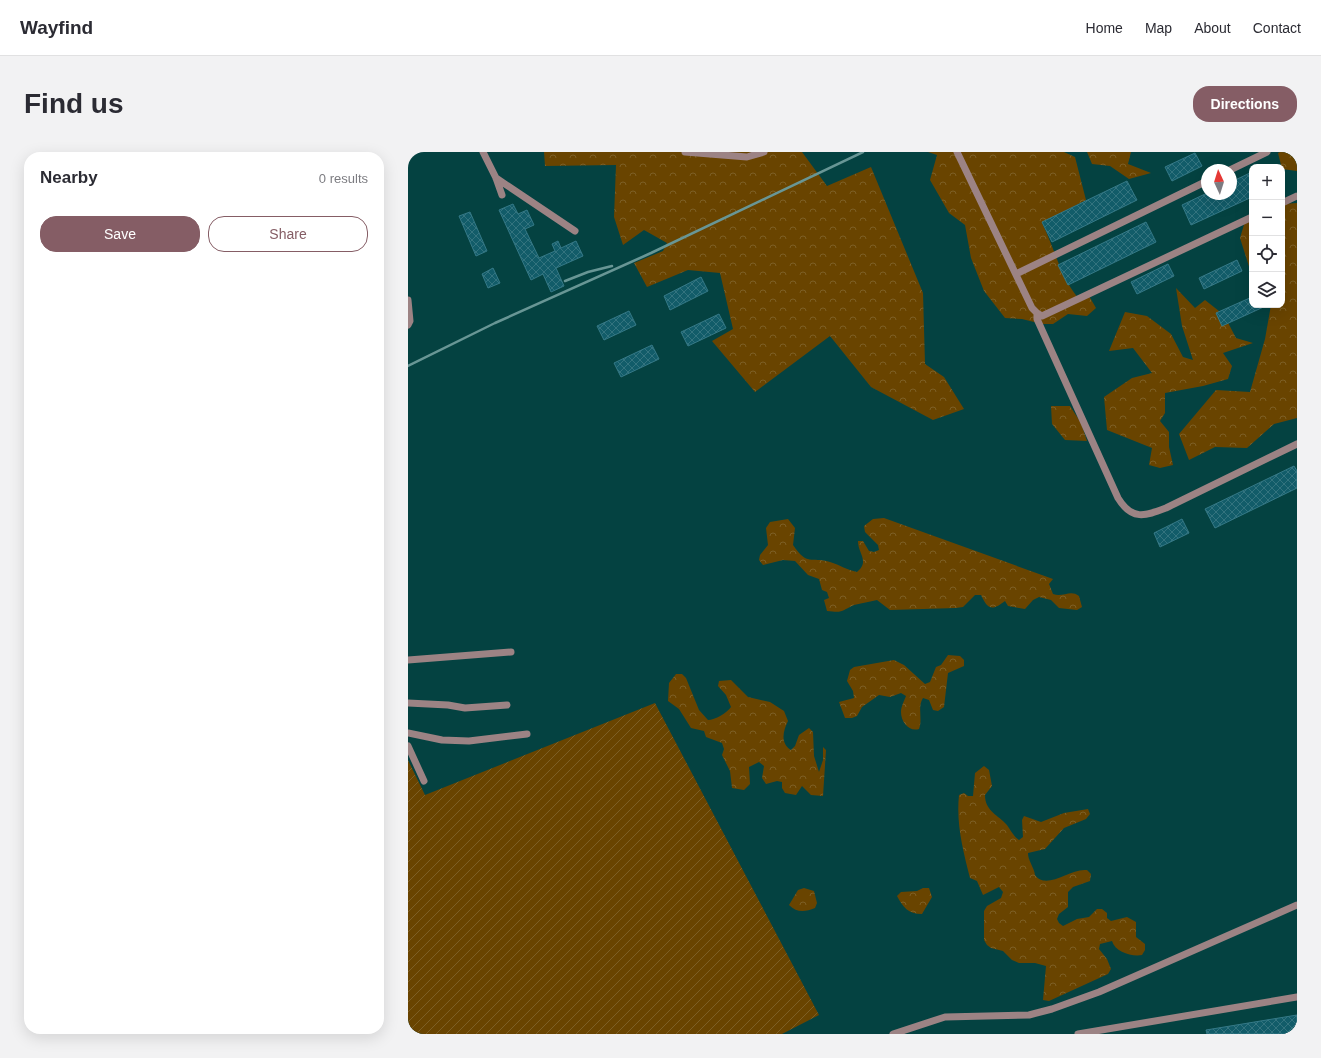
<!DOCTYPE html>
<html lang="en">
<head>
<meta charset="utf-8">
<style>
	:root { --surface:#fff; --page:#f2f2f3; --text:#2b2b33; --muted:#7c7c81; --line:#e1e1e2; --accent:#855d65 }
	body { margin:0; font-family:Arial,sans-serif; background:var(--page); color:var(--text) }
	.controls { position:absolute; right:12px; top:12px; display:grid; overflow:hidden; border-radius:8px; box-shadow:0 4px 16px #0002 }
	.controls button { width:36px; height:36px; display:grid; place-items:center; padding:0; border:0; border-bottom:1px solid var(--line); background:var(--surface); color:var(--text); font:20px sans-serif }
	.compass { position:absolute; left:793px; top:12px; width:36px; height:36px; border-radius:50%; background:var(--surface); box-shadow:0 4px 16px #0002; rotate:356deg }
	.list { margin:0; padding:0; list-style:none }
	h2 { display:flex; justify-content:space-between; align-items:center; height:52px; margin:0; padding:0 16px; font-size:17px }
	h2 small { font-size:13px; font-weight:400; color:var(--muted) }
	.actions { display:flex; gap:8px; padding:12px 16px }
	.actions a { flex:1; padding:9px 0; border:1px solid var(--accent); border-radius:16px; text-align:center; font-size:14px; color:var(--accent) }
	.actions .main { background:var(--accent); color:#fff }
	.icon { flex:none; width:22px; height:22px; fill:none; stroke:currentColor; stroke-width:2; stroke-linecap:round; stroke-linejoin:round }
	.map { position:relative; flex:none; width:889px; height:882px; overflow:hidden; border-radius:16px }
	header { display:flex; align-items:center; gap:24px; box-sizing:border-box; height:56px; padding:0 20px; background:var(--surface); border-bottom:1px solid var(--line) }
	header strong { font-size:19px }
	nav { display:flex; gap:22px; margin-inline-start:auto; font-size:14px }
	.intro { display:flex; align-items:center; justify-content:space-between; box-sizing:border-box; height:96px; padding:0 24px }
	h1 { margin:0; font-size:28px }
	.button { padding:10px 18px; border-radius:16px; background:var(--accent); color:#fff; font-size:14px; font-weight:700 }
	main { display:flex; gap:24px; padding:0 24px }
	aside { flex:1; background:var(--surface); border-radius:16px; box-shadow:0 4px 16px #0002 }
	.map>svg:first-child { display:block }
</style>
</head>
<body>
<header>
<strong>Wayfind</strong>
<nav><a>Home</a><a>Map</a><a>About</a><a>Contact</a></nav>
</header>
<div class="intro"><h1>Find us</h1><a class="button">Directions</a></div>
<main>
<aside>
<h2>Nearby<small>0 results</small></h2>
<ul class="list">
</ul>
<div class="actions"><a class="main">Save</a><a>Share</a></div>
</aside>
<div class="map">
<svg width="889" height="882" viewBox="0 0 889 882">
	<defs>
		<pattern id="forest-crowns" width="20" height="18" patternUnits="userSpaceOnUse"><rect width="20" height="18" fill="#694400"/><path d="M2 6a3 3 0 1 1 6 0M12 15a3 3 0 1 1 6 0" fill="none" stroke="#7d5f25"/></pattern>
		<pattern id="garden-furrows" width="10" height="10" patternUnits="userSpaceOnUse"><rect width="10" height="10" fill="#694400"/><path d="M-1 1l2-2M0 10L10 0M9 11l2-2" fill="none" stroke="#7d5f25"/></pattern>
		<pattern id="building-cross-hatch" width="8" height="8" patternUnits="userSpaceOnUse"><rect width="8" height="8" fill="#125c69"/><path d="M0 0l8 8M0 8l8-8" fill="none" stroke="#33737e"/></pattern>
	</defs>
	<rect width="100%" height="100%" fill="#044241"/>
	<path fill="url(#forest-crowns)" d="M136,0H394L419,34L463,15L515,141L517,212L536,225L556,257L525,268L463,235L422,184L347,240L304,189L325,177L312,121L280,118L239,135L226,111L255,99L259,91L236,78L215,93L206,65L208,13L137,14Z
		M520,0H656L667,5L678,48L634,71C647,97 651,122 670,146L681,144L688,156L679,164L660,162L645,172H634L614,167L597,166L576,139L563,106L557,73L541,61L522,28L529,3Z
		M679,0H723L720,12L743,21L721,27L702,14L684,12Z
		M872,0H889V19L874,17L870,1Z
		M889,51V266L866,272L839,296L807,295L781,308L771,282L808,238L842,240L857,187L863,153H874V52Z
		M844,63V124L832,86L838,66Z
		M768,136L787,156L797,148L816,163L828,186L845,191L815,201L824,214L820,227L795,234L757,241V261L752,269L761,280V295L765,313L752,316L741,313L744,296L699,278L696,245L724,226L744,221L725,196L701,199L717,160L739,164L763,182L775,205L785,208L774,174Z
		M643,254H662L673,271L679,289L657,288L644,272Z
		M476,366L645,427L641,432L645,442C655,446 662,437 671,444L674,455L669,458L651,456L643,448L631,445L625,448L617,457L600,454L597,449C584,459 580,458 573,443H567L555,455L548,456L482,458L469,448C462,450 453,451 446,453C433,459 436,461 419,459L416,448L421,446L419,440L414,438L411,427L400,423L387,409L375,408L355,413L351,408L352,403L360,393L358,376L362,370L380,367L387,376L385,393C400,415 402,404 422,410C432,413 439,418 449,420C462,409 450,402 450,389H455L461,399L466,400L471,398L470,393L457,380L456,374L465,367Z
		M540,503L552,504L556,508V514L540,521L536,555L530,559L525,558L521,548L515,546C509,555 515,567 511,577C501,580 493,570 493,560C493,555 496,549 498,544L493,541L482,545L471,543L454,555L449,564L444,566H437L431,550L446,546L445,539L439,529L442,518L446,515L486,508L496,513L517,532L522,530L528,515L533,513Z
		M268,522H274L278,526L291,558L300,568C307,568 319,561 323,555L318,543L310,534L311,529L323,528L340,545L362,550L376,559L380,569C375,579 372,591 383,598L387,594L391,583L401,576L405,580L406,604L411,620L415,608V595L418,598L415,644L403,643L394,634L388,643L377,641L374,636V630L369,629L358,632L354,626L356,614L351,610L341,615L342,632L336,638L324,636L322,619L314,603L316,597L314,591L298,585L296,579L283,576L271,557L260,549L261,531Z
		M576,614L581,618L584,634L577,643C577,658 588,662 597,671C603,677 603,682 611,688L615,685L614,668L616,664L633,670L656,661L680,657L682,662L678,667L656,676L637,697L620,701C620,709 626,715 627,723C639,739 661,716 679,718L683,722L682,729L665,735L660,740V755L651,762L649,767L651,771L655,774L669,767L681,765L689,757H694L699,761V766L703,769L719,765L728,770V785L737,792V798L734,803C724,805 707,800 704,789L692,792L691,797L699,807L703,817L700,822L641,849L635,848L638,814L627,811H611L604,808L595,799L583,796L579,793L576,788V759L579,754L593,746L595,740L591,735L575,743L569,729L562,726C555,698 548,672 551,643L556,641L560,644H565L567,621Z
		M396,736L406,739L409,751L407,756C397,760 389,761 381,753L390,738Z
		M515,736H521L524,745L514,762C500,762 495,755 489,744L493,740L509,739Z"/>
	<path fill="url(#garden-furrows)" d="M247,551L411,863L374,882H0V608L17,643Z"/>
	<path fill="url(#building-cross-hatch)" stroke="#357987" d="M787,1L794,14L764,29L757,15Z
		M844,20V45L783,73L774,53L797,42H823V30Z
		M719,29L729,48L644,90L634,70Z
		M105,52L110,62L119,58L126,73L117,77L131,106L147,99L144,92L150,89L153,96L168,89L175,104L148,116L156,134L143,140L135,122L123,128L91,58Z
		M62,60L79,99L68,104L51,64Z
		M738,70L748,90L660,133L650,113Z
		M829,108L834,119L796,137L791,126Z
		M760,112L766,124L729,142L723,130Z
		M85,116L92,131L80,136L74,122Z
		M293,125L300,139L262,158L256,144Z
		M844,145V153H860L814,174L808,161Z
		M221,159L228,173L196,188L189,174Z
		M311,162L318,176L280,194L273,180Z
		M244,193L251,207L213,225L206,211Z
		M886,314L889,319V336L807,376L797,357Z
		M774,367L781,381L752,395L746,381Z
		M889,863V882H799L798,878Z"/>
	<g fill="none" stroke-linecap="round" stroke-linejoin="round">
		<path stroke="#9c8384" stroke-width="7" d="M75,0L88,26L94,43
			M277,0L339,5L356,0
			M549,0L624,156L629,161L634,164L844,65
			M822,18L859,0
			M88,26L167,79
			M874,51L889,44
			M608,122L799,29
			M0,148L2,169L0,173
			M629,161V167L710,346C724,369 737,364 758,356L889,292
			M0,508L103,500
			M0,551L40,553L57,556L99,553
			M0,581L34,588L61,589L119,582
			M0,594L16,629
			M485,882L537,865L621,863L644,857L691,840L889,753
			M670,882L889,845"/>
		<path stroke="#689695" stroke-width="2.5" d="M157,129L180,120L204,114
			M0,214L87,171L243,101L455,0"/>
	</g>
</svg>
<div class="controls">
<button>+</button>
<button>−</button>
<button><svg class="icon" aria-label="locate" viewBox="0 0 24 24"><circle cx="12" cy="12" r="6"/><path d="M12 2v4M12 18v4M2 12h4M18 12h4"/></svg></button>
<button><svg class="icon" aria-label="layers" viewBox="0 0 24 24"><path d="M12 4l9 5-9 5-9-5zM3 14l9 5 9-5"/></svg></button>
</div>
<svg class="compass" viewBox="-18 -18 36 36"><path d="M0-13l5 13h-10z" fill="#e53935"/><path d="M0 13l5-13h-10z" fill="#7c7c81"/></svg>
</div>
</main>
</body>
</html>
